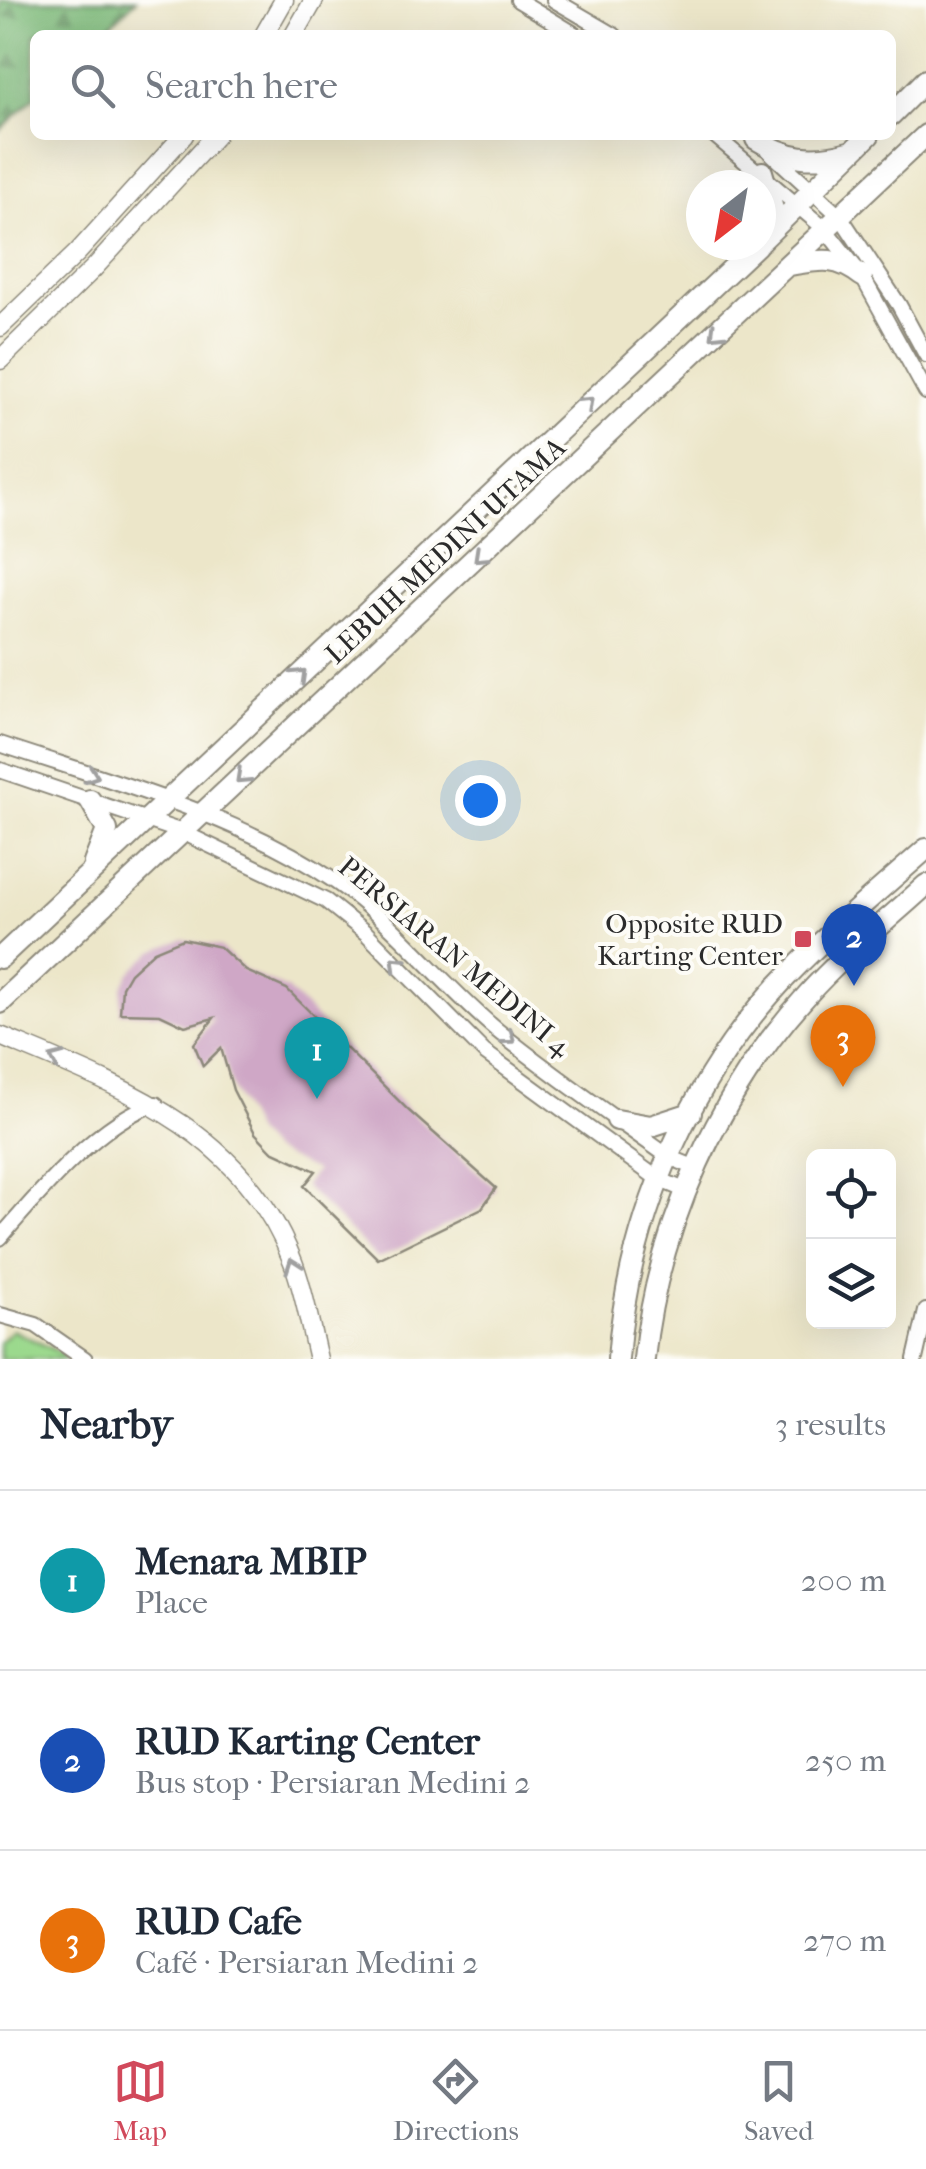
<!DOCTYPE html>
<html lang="en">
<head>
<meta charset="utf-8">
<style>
	:root { --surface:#fff; --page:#f6f6f7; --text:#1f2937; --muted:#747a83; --line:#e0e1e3; --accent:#d1495b }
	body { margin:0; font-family:"IM FELL French Canon",serif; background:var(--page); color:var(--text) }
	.controls { position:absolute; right:30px; bottom:30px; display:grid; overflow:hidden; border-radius:15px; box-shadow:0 10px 40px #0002 }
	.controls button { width:90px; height:90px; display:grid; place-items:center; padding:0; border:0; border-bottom:2px solid var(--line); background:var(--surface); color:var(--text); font:50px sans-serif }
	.compass { position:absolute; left:686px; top:170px; width:90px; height:90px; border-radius:50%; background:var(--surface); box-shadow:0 10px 40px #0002; rotate:211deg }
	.you { position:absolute; left:480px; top:800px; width:35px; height:35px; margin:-25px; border:8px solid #fff; border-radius:50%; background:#1a73e8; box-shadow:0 0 0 15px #1a73e833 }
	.badge { display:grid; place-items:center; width:65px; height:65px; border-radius:50%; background:var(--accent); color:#fff; font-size:32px; font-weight:700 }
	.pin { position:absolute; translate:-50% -82px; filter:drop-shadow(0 2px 5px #0008) }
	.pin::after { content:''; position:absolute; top:52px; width:35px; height:30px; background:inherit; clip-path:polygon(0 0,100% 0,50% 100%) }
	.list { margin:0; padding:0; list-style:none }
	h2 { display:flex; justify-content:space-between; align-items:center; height:130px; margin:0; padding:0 40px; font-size:42px }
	h2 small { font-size:32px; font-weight:400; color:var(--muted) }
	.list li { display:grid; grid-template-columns:65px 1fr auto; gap:30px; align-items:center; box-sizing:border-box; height:180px; padding:0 40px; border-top:2px solid var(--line) }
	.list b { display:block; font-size:38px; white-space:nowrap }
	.list p { margin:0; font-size:32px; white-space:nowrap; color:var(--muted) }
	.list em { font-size:32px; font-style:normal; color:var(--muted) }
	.icon { flex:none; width:55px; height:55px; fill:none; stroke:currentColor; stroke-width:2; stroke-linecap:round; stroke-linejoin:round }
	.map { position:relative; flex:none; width:926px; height:1359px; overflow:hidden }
	.search { position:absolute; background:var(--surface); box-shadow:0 10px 40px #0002; left:30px; right:30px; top:30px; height:110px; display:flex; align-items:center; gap:25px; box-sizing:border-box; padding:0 35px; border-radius:15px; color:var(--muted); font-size:38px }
	.sheet { height:670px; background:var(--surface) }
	nav { display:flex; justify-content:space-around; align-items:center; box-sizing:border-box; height:140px; border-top:2px solid var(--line); background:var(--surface); font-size:28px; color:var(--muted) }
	nav a { display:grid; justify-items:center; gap:5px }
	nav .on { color:var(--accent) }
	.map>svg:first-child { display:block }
</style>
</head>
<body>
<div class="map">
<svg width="926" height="1359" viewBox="0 0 926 1359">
	<defs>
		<pattern id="forest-firs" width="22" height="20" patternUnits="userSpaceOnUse" patternTransform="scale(2.5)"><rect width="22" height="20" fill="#7cb978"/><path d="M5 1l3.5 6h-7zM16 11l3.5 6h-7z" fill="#669763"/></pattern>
	</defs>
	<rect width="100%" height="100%" fill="#fdfcf7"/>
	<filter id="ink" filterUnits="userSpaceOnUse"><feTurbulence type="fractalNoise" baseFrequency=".01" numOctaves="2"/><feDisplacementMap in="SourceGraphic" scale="20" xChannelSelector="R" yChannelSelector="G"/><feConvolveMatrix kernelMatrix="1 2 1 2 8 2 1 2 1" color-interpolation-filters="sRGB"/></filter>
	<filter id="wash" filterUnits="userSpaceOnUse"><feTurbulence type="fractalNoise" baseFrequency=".0048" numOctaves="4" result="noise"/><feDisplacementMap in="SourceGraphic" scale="40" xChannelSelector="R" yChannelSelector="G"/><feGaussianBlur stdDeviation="2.25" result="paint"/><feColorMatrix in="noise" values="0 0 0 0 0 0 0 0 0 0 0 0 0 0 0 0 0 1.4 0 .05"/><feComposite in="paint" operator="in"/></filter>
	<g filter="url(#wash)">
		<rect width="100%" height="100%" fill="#ece6c9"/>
		<path fill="#9bd98d" stroke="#63825c" stroke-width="2.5" d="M12,1330L61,1353L66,1359H0V1342Z"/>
		<path fill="url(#forest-firs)" stroke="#547252" stroke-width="2.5" d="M0,0H136L100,35H35V97L0,130Z"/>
		<g id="blocks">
			<path fill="#cfa7c6" d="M183,939L220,947L246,971L287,989L408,1110L496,1188L482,1208L378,1259L304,1186L316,1171L272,1151L255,1133L233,1090L221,1048L203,1066L194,1044L214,1018L185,1026L160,1014L120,1013L122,987L130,973L154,951Z"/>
		</g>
	</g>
	<g filter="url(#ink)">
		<use href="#blocks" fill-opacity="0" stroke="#8c887a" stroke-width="2.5"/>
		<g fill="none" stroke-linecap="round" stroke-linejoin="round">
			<defs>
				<path id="minor" d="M518,0L576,35
					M554,0L614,35
					M714,135L825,229L862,276L926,392
					M770,152L840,216L899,305L926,355
					M0,744C113,782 236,814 336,882C397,924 441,984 498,1031C553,1076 612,1116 669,1157L696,1168
					M0,770L182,832L326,901L366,933L484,1052L658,1179L687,1191
					M0,1238C36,1196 101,1119 156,1104
					M0,1315L36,1325L85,1359
					M915,1359L926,1311"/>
				<path id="tertiary" d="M264,35L284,0
					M294,35L314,0
					M0,327L77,253L184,135
					M0,360L94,268L216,135
					M0,1036C120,1086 243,1130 293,1262C305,1293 310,1327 318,1359"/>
				<path id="secondary" d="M891,115L926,80
					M756,139C788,159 813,162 849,152
					M762,172L773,209L766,231
					M761,241L869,135
					M789,265C819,260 836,255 862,276
					M90,800L107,830L94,863
					M0,958L757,245
					M0,1003L926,135"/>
				<path id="primary" d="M617,1120L651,1126L691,1113
					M618,1359C628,1216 693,1070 795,968C836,926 882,888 926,849
					M644,1359C658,1226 718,1093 808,994C843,955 887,921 926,885"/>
			</defs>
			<use href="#minor" stroke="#8c887a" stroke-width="18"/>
			<use href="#tertiary" stroke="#8c887a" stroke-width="21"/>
			<use href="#secondary" stroke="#8c887a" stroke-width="24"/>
			<use href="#primary" stroke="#8c887a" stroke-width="24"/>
			<use href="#minor" stroke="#fff" stroke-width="14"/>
			<use href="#tertiary" stroke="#fff" stroke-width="18"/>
			<use href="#secondary" stroke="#fff" stroke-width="20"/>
			<use href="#primary" stroke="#fff" stroke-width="20"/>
		</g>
		<defs><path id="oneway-chevron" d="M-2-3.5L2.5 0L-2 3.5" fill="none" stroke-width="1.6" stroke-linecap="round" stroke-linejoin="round" transform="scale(2.5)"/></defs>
		<g stroke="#a0a0a0">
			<use href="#oneway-chevron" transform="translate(716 333) rotate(136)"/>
			<use href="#oneway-chevron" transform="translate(587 403) rotate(-43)"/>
			<use href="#oneway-chevron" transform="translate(480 556) rotate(137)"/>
			<use href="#oneway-chevron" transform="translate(300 675) rotate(-44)"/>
			<use href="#oneway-chevron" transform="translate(92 775) rotate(19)"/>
			<use href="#oneway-chevron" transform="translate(242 777) rotate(137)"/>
			<use href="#oneway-chevron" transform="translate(397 963) rotate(-135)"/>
			<use href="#oneway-chevron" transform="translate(509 1038) rotate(37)"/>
			<use href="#oneway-chevron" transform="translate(56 1059) rotate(-157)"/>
			<use href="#oneway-chevron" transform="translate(293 1265) rotate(-110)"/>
		</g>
	</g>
	<rect fill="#d1495b" stroke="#fdfcf7" stroke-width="4" x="793" y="929" width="20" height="20" rx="5"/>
	<g text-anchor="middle" stroke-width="8" stroke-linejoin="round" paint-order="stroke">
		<g font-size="28" fill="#2b2b2b" stroke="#fdfcf7">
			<text transform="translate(445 550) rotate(-43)" y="10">LEBUH MEDINI UTAMA</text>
			<text transform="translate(455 956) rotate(40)" y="10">PERSIARAN MEDINI 4</text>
		</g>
		<g font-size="28" fill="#2b2b2b" stroke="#fdfcf7" text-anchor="end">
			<text x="783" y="933">Opposite RUD<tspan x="783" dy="32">Karting Center</tspan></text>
		</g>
	</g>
</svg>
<div class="controls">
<button><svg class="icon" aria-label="locate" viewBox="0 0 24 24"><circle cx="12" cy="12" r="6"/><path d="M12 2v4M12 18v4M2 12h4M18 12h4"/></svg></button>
<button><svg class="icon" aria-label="layers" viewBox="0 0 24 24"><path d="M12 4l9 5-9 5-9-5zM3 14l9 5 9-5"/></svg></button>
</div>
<svg class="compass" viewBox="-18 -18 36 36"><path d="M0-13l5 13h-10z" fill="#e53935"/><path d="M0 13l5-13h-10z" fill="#747a83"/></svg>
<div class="you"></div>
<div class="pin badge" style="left:317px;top:1099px;background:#0f9aa8">1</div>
<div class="pin badge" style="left:854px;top:986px;background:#1a4fb4">2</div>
<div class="pin badge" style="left:843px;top:1087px;background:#e8710a">3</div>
<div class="search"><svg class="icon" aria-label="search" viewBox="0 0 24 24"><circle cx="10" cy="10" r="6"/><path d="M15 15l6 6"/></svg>Search here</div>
</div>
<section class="sheet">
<h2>Nearby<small>3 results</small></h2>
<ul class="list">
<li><span class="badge" style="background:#0f9aa8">1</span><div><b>Menara MBIP</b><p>Place</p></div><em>200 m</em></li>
<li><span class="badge" style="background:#1a4fb4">2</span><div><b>RUD Karting Center</b><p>Bus stop · Persiaran Medini 2</p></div><em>250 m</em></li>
<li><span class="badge" style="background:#e8710a">3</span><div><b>RUD Cafe</b><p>Café · Persiaran Medini 2</p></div><em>270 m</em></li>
</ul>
</section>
<nav>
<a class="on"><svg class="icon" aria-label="map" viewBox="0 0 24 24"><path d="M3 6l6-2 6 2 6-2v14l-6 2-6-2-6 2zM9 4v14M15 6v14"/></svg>Map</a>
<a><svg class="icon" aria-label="directions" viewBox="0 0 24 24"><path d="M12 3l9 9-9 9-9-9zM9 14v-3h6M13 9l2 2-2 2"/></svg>Directions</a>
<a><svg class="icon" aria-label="saved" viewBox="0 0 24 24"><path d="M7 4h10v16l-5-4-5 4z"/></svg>Saved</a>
</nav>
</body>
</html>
